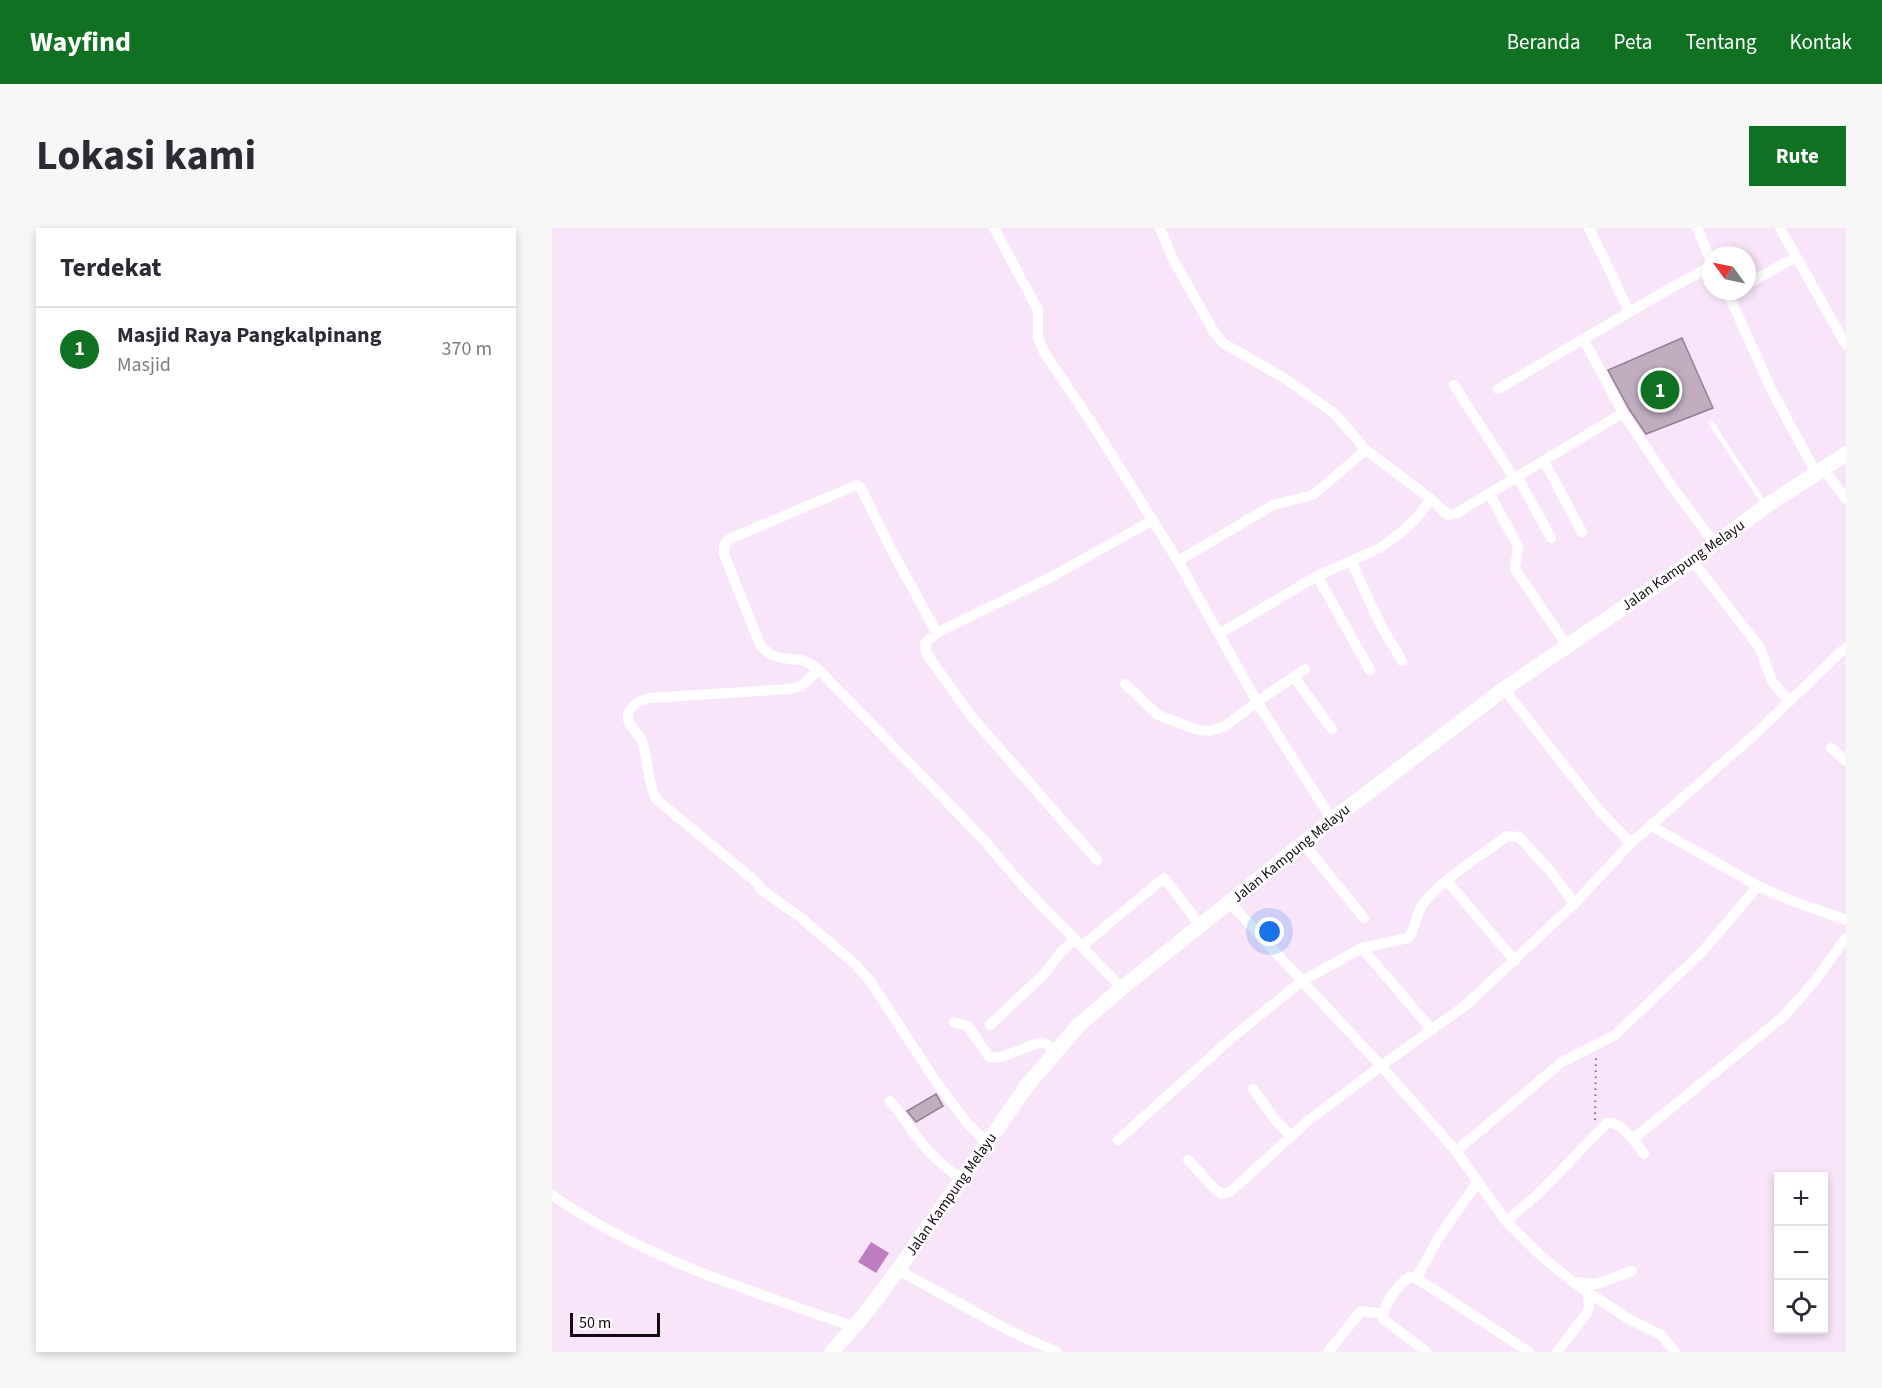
<!DOCTYPE html>
<html lang="id">
<head>
<meta charset="utf-8">
<style>
	:root { --surface:#fff; --page:#f7f7f7; --text:#2b2b33; --muted:#7c7c81; --line:#e1e1e2; --accent:#0f7121 }
	body { margin:0; font-family:"Source Sans 3",sans-serif; background:var(--page); color:var(--text) }
	.controls { position:absolute; right:18px; bottom:18px; display:grid; overflow:hidden; border-radius:0px; box-shadow:0 3px 9px #0003 }
	.controls button { width:54px; height:54px; display:grid; place-items:center; padding:0; border:0; border-bottom:2px solid var(--line); background:var(--surface); color:var(--text); font:30px sans-serif }
	.compass { position:absolute; left:1150px; top:18px; width:54px; height:54px; border-radius:50%; background:var(--surface); box-shadow:0 3px 9px #0003; rotate:303deg }
	.scale { position:absolute; left:18px; bottom:15px; width:90px; box-sizing:border-box; padding-left:6px; border:3px solid #110a11; border-top:0; font-size:16px; line-height:21px; white-space:nowrap; color:#110a11; -webkit-text-stroke:4px #fff; paint-order:stroke }
	.you { position:absolute; left:718px; top:704px; width:21px; height:21px; margin:-15px; border:4px solid #fff; border-radius:50%; background:#1a73e8; box-shadow:0 0 0 9px #1a73e833 }
	.badge { display:grid; place-items:center; width:39px; height:39px; border-radius:50%; background:var(--accent); color:#fff; font-size:20px; font-weight:700 }
	.pin { position:absolute; translate:-50% -50%; border:3px solid #fff; box-shadow:0 2px 6px #0006 }
	.list { margin:0; padding:0; list-style:none }
	h2 { display:flex; justify-content:space-between; align-items:center; height:78px; margin:0; padding:0 24px; font-size:26px }
	h2 small { font-size:20px; font-weight:400; color:var(--muted) }
	.list li { display:grid; grid-template-columns:39px 1fr auto; gap:18px; align-items:center; box-sizing:border-box; height:84px; padding:0 24px; border-top:2px solid var(--line) }
	.list b { display:block; font-size:22px; white-space:nowrap }
	.list p { margin:0; font-size:20px; white-space:nowrap; color:var(--muted) }
	.list em { font-size:20px; font-style:normal; color:var(--muted) }
	.icon { flex:none; width:33px; height:33px; fill:none; stroke:currentColor; stroke-width:2; stroke-linecap:round; stroke-linejoin:round }
	.map { position:relative; flex:none; width:1294px; height:1124px; overflow:hidden; border-radius:0px }
	header { display:flex; align-items:center; gap:36px; box-sizing:border-box; height:84px; padding:0 30px; background:var(--accent); color:#fff }
	header strong { font-size:28px }
	nav { display:flex; gap:33px; margin-inline-start:auto; font-size:21px }
	.intro { display:flex; align-items:center; justify-content:space-between; box-sizing:border-box; height:144px; padding:0 36px }
	h1 { margin:0; font-size:42px }
	.button { padding:15px 27px; border-radius:0px; background:var(--accent); color:#fff; font-size:21px; font-weight:700 }
	main { display:flex; gap:36px; padding:0 36px }
	aside { flex:1; background:var(--surface); border-radius:0px; box-shadow:0 3px 9px #0003 }
	.map>svg:first-child { display:block }
</style>
</head>
<body>
<header>
<strong>Wayfind</strong>
<nav><a>Beranda</a><a>Peta</a><a>Tentang</a><a>Kontak</a></nav>
</header>
<div class="intro"><h1>Lokasi kami</h1><a class="button">Rute</a></div>
<main>
<aside>
<h2>Terdekat<small></small></h2>
<ul class="list">
<li><span class="badge">1</span><div><b>Masjid Raya Pangkalpinang</b><p>Masjid</p></div><em>370 m</em></li>
</ul>
</aside>
<div class="map">
<svg width="1294" height="1124" viewBox="0 0 1294 1124">
	<rect width="100%" height="100%" fill="#f9e5f9"/>
	<path fill="#be7dc1" d="M319,1014L337,1025L324,1045L306,1034Z"/>
	<path fill="#c0adc0" stroke="#918092" stroke-width="1.5" d="M1130,110L1161,180L1094,206L1077,181L1056,142Z
		M384,866L391,878L364,894L355,883Z"/>
	<g fill="none" stroke-linecap="round" stroke-linejoin="round">
		<path stroke="#7b6e7b" stroke-width="2" stroke-dasharray="1.5 4.5" stroke-linecap="butt" d="M1043,892L1044,829"/>
		<path stroke="#fff" stroke-width="5" d="M1159,195L1213,277"/>
		<path stroke="#fff" stroke-width="10" d="M442,0L486,82V109L492,124L539,194L626,333L705,474L780,592
			M608,0L621,31L662,104L671,115L732,150L782,185L814,222L879,271L896,287L903,286L1071,185
			M1037,0L1077,83
			M1145,0L1159,33
			M1228,0L1294,117
			M1195,56L1244,29
			M1175,63L1220,163L1264,245
			M1032,112L1071,185L1119,257L1162,315
			M902,157L962,250
			M946,161C1017,120 1087,77 1159,38
			M992,233L1030,304
			M1271,240L1294,271
			M965,248L999,310
			M937,265L966,318L963,341L1016,419
			M1140,332L1208,420L1220,453L1237,474
			M626,333L721,277L761,267L814,222
			M799,333L827,394L850,433
			M765,348L818,442
			M385,405L373,415L374,425L419,488L545,632
			M667,406L765,348L828,320L851,303L867,287L879,271
			M267,442L249,458L238,461L97,470C89,472 78,477 76,487C74,497 85,503 89,511C97,530 94,550 104,571L202,652L210,662L248,689L304,737L318,753L383,852L415,895L435,914
			M742,449L780,501
			M573,456L606,487L646,502L658,503L673,498L705,474L753,441
			M952,461L1047,582L1079,615
			M1279,520L1294,533
			M1098,597L1206,658L1235,671L1294,692
			M751,615L812,690
			M895,653L963,733
			M678,675L829,838L914,777L1022,676L1079,615L1201,508L1294,419
			M530,718L612,650L649,698
			M810,720L880,802
			M570,760L471,658L431,611L267,442C262,439 256,433 249,432C232,430 221,432 208,417L172,326V318L177,311L305,257L309,260L340,323L385,405L501,348L601,292
			M402,794L416,798L437,829C453,833 481,813 492,815C496,816 501,821 504,823
			M438,797L492,746L509,724L523,711
			M701,861L725,894L739,908
			M338,873C351,887 360,904 373,919C383,932 396,941 409,951
			M1081,911L1092,926
			M566,912L682,808L750,753L810,720L856,710C865,700 863,686 871,676C886,654 933,625 955,608L967,609L1000,645L1022,676
			M904,923L1010,834L1063,807L1150,724L1206,658
			M636,932L664,962L670,966L678,964L757,892L829,838L904,923L954,993L988,1027L1021,1054L1075,1090L1109,1107L1123,1124
			M0,967C91,1031 199,1063 303,1099
			M954,993L985,967L1055,895C1067,893 1073,904 1081,911L1232,788L1262,754L1294,710
			M346,1042L458,1103L505,1124
			M864,1050L889,1006L925,955
			M1025,1054L1044,1056L1080,1043
			M776,1124L809,1083L831,1086
			M875,1124L831,1091C830,1078 847,1055 858,1049L869,1053L977,1124
			M1005,1124L1035,1085L1037,1079L1036,1064"/>
		<path stroke="#fff" stroke-width="15" d="M280,1124L313,1086L346,1042L477,855L527,797L570,760L780,592L952,461L1137,335L1214,278L1294,226"/>
	</g>
	<g text-anchor="middle" stroke-width="4.5" stroke-linejoin="round" paint-order="stroke">
		<g font-size="15" fill="#110a11" stroke="#fff">
			<text transform="translate(1131 337) rotate(-35)" y="5">Jalan Kampung Melayu</text>
			<text transform="translate(739 625) rotate(-39)" y="5">Jalan Kampung Melayu</text>
			<text transform="translate(399 966) rotate(-55)" y="5">Jalan Kampung Melayu</text>
		</g>
	</g>
</svg>
<div class="controls">
<button>+</button>
<button>−</button>
<button><svg class="icon" aria-label="locate" viewBox="0 0 24 24"><circle cx="12" cy="12" r="6"/><path d="M12 2v4M12 18v4M2 12h4M18 12h4"/></svg></button>
</div>
<svg class="compass" viewBox="-18 -18 36 36"><path d="M0-13l5 13h-10z" fill="#e53935"/><path d="M0 13l5-13h-10z" fill="#7c7c81"/></svg>
<div class="scale">50 m</div>
<div class="you"></div>
<div class="pin badge" style="left:1108px;top:162px">1</div>
</div>
</main>
</body>
</html>
